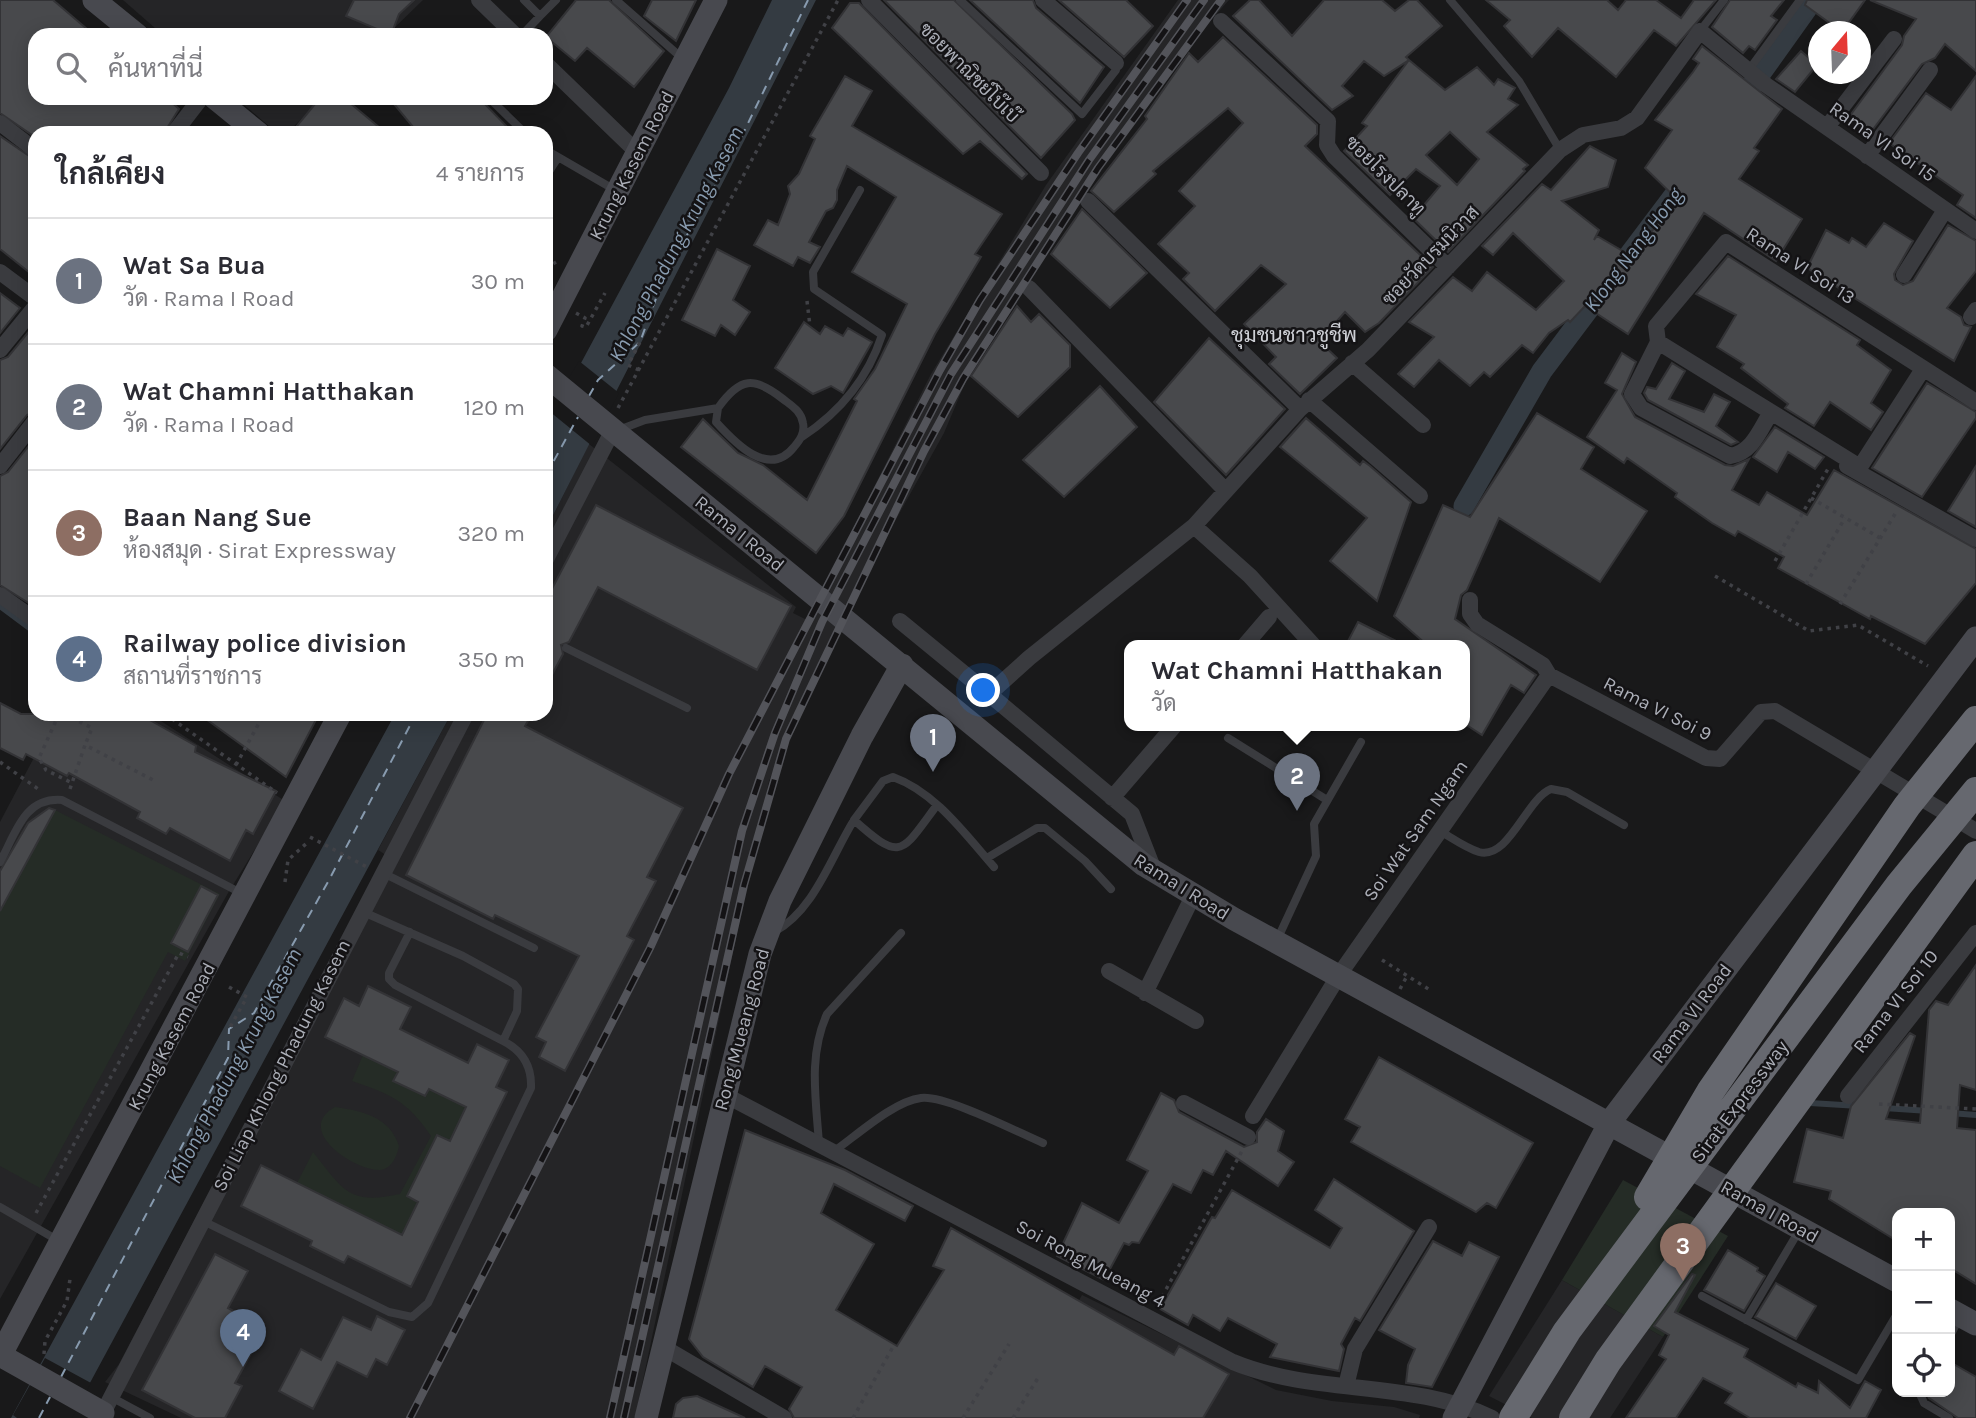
<!DOCTYPE html>
<html lang="th">
<head>
<meta charset="utf-8">
<style>
	:root { --surface:#fff; --page:#f2f2f3; --text:#2b2b33; --muted:#7c7c81; --line:#e1e1e2; --accent:#7c683f }
	body { margin:0; font-family:Karla,Sarabun,sans-serif; background:var(--page); color:var(--text) }
	.controls { position:absolute; right:21px; bottom:21px; display:grid; overflow:hidden; border-radius:14px; box-shadow:0 4px 18px #0003 }
	.controls button { width:63px; height:63px; display:grid; place-items:center; padding:0; border:0; border-bottom:2px solid var(--line); background:var(--surface); color:var(--text); font:35px sans-serif }
	.compass { position:absolute; left:1808px; top:21px; width:63px; height:63px; border-radius:50%; background:var(--surface); box-shadow:0 4px 18px #0003; rotate:19deg }
	.you { position:absolute; left:984px; top:691px; width:24px; height:24px; margin:-18px; border:5px solid #fff; border-radius:50%; background:#1a73e8; box-shadow:0 0 0 10px #1a73e833 }
	.badge { display:grid; place-items:center; width:46px; height:46px; border-radius:50%; background:var(--accent); color:#fff; font-size:23px; font-weight:700 }
	.pin { position:absolute; translate:-50% -58px; filter:drop-shadow(0 2px 4px #0008) }
	.pin::after { content:''; position:absolute; top:37px; width:24px; height:21px; background:inherit; clip-path:polygon(0 0,100% 0,50% 100%) }
	.popup { position:absolute; left:1124px; top:640px; width:346px; height:91px; box-sizing:border-box; display:grid; place-content:center; border-radius:14px; background:var(--surface); filter:drop-shadow(0 2px 5px #0005); font-size:23px; white-space:nowrap; color:var(--muted) }
	.popup b { font-size:26px; color:var(--text) }
	.popup::after { content:''; position:absolute; left:50%; top:100%; margin-left:-14px; border:14px solid transparent; border-top-color:var(--surface) }
	.list { margin:0; padding:0; list-style:none }
	h2 { display:flex; justify-content:space-between; align-items:center; height:91px; margin:0; padding:0 28px; font-size:30px }
	h2 small { font-size:23px; font-weight:400; color:var(--muted) }
	.list li { display:grid; grid-template-columns:46px 1fr auto; gap:21px; align-items:center; box-sizing:border-box; height:126px; padding:0 28px; border-top:2px solid var(--line) }
	.list b { display:block; font-size:26px; white-space:nowrap }
	.list p { margin:0; font-size:23px; white-space:nowrap; color:var(--muted) }
	.list em { font-size:23px; font-style:normal; color:var(--muted) }
	.icon { flex:none; width:38px; height:38px; fill:none; stroke:currentColor; stroke-width:2; stroke-linecap:round; stroke-linejoin:round }
	.map { position:relative; flex:none; width:1976px; height:1418px; overflow:hidden }
	.search { position:absolute; background:var(--surface); box-shadow:0 4px 18px #0003; left:28px; top:28px; width:525px; height:77px; display:flex; align-items:center; gap:18px; box-sizing:border-box; padding:0 24px; border-radius:21px; color:var(--muted); font-size:26px }
	.panel { position:absolute; background:var(--surface); box-shadow:0 4px 18px #0003; left:28px; top:126px; width:525px; height:595px; border-radius:21px }
	.map>svg:first-child { display:block }
</style>
</head>
<body>
<div class="map">
<svg width="1976" height="1418" viewBox="0 0 1976 1418">
	<rect width="100%" height="100%" fill="#19191a"/>
	<path fill="#252527" d="M123,0H423L387,35H163Z
		M1178,0H1229L1179,56L1078,197L977,355L944,433L828,642L769,781L635,1418H181L105,1382L119,1364L386,855L378,850L451,714H546V529L589,444L796,607L793,613L807,620L931,374L1046,185Z
		M236,98H323L287,133H277Z
		M57,714H150L285,801L228,893L0,1299V822Z
		M1562,1280L1663,1337L1610,1418H1532L1489,1396Z
		M1082,1295L1276,1390L1332,1401L1394,1407L1420,1415L1419,1418H1059L1037,1376Z"/>
	<path fill="#252c26" d="M55,810L220,894L185,961L168,952L40,1188L0,1166V911Z
		M363,1055L382,1064L400,1068L394,1081L425,1096L429,1089L466,1107L450,1141L437,1135L407,1196L418,1202L402,1235L297,1183L313,1152C344,1191 349,1205 400,1194L431,1136C407,1101 391,1094 352,1081Z
		M335,1107C363,1111 390,1117 399,1146C397,1156 392,1169 380,1170C355,1171 293,1130 335,1107Z
		M1623,1180L1728,1236L1663,1337L1562,1280Z"/>
	<path fill="#343b42" d="M772,0H816L546,529V419L562,389L581,363L729,88Z
		M395,714H451L71,1418H11Z"/>
	<path fill="#19191a" d="M579,361L619,393L592,446L549,411Z
		M45,1358L91,1383L72,1418H17L13,1415Z"/>
	<g fill="none" stroke-linecap="round" stroke-linejoin="round">
		<path stroke="#343b42" stroke-width="6" d="M0,606L35,632
			M1810,1103L1859,1106
			M1884,1108L1929,1111
			M1950,1113L1976,1115"/>
		<path stroke="#343b42" stroke-width="21" d="M1735,109L1813,0
			M1464,506L1542,371L1691,173"/>
		<path stroke="#889baf" stroke-width="2" stroke-dasharray="9 7" stroke-linecap="butt" d="M589,396L598,380L640,342L665,274L735,150L808,0
			M546,475L578,417
			M61,1377L228,1058L229,1029L254,1013L329,880L416,714
			M39,1418L50,1397"/>
	</g>
	<path fill="#48494c" stroke="#333336" stroke-width="2" fill-rule="evenodd" d="M0,0H53L94,35H35V98H167L179,109L164,133H35V137L0,113Z
		M354,0H414L399,14L391,35L346,16Z
		M576,0H609L664,51L634,87L587,48L575,61L546,37Z
		M652,0H696L676,41L644,16Z
		M884,0H954L1072,114L1075,120L1041,158Z
		M970,0H1033L1036,8L1104,67L1080,103Z
		M1059,0H1126L1153,26L1124,57Z
		M1250,0H1259L1292,36L1324,0H1382L1395,11L1409,0H1417L1442,26L1406,57L1409,60L1384,76L1364,61L1342,86L1353,96L1332,110L1233,16Z
		M1486,0H1607L1618,10L1626,0H1656L1681,18L1694,0H1716L1676,46L1654,30L1616,77L1558,28L1532,57L1504,26L1510,20Z
		M1730,0H1784L1771,16L1777,20L1755,50L1749,46L1743,53L1712,27Z
		M1807,0H1865L1842,32L1805,5Z
		M1870,0H1976V71L1945,44L1935,58L1922,64L1871,132L1849,117L1902,45L1904,36L1916,19Z
		M850,3H859L1027,174L1022,179L980,141L963,154L832,28Z
		M1223,37L1317,125V134L1305,146L1433,267L1379,323L1365,332L1345,312L1319,341L1337,358L1300,394L1269,364L1276,357L1244,324L1286,284L1261,265L1215,311L1183,279L1189,273L1158,244L1195,206L1179,191L1243,123L1228,108L1153,171L1156,174L1114,212L1091,191L1147,119L1145,116L1189,53L1198,62Z
		M1702,46L1782,109L1754,148L1759,151L1739,179L1802,219L1776,261L1704,213L1628,334L1585,306L1570,322L1568,320L1549,333L1533,353L1522,345L1490,377L1484,372L1470,386L1439,360L1414,387L1398,374L1434,337L1409,322L1453,277L1472,291L1487,272L1536,310L1564,281L1513,233L1493,255L1482,246L1542,184L1551,190L1590,146L1616,160L1608,187L1562,201L1599,230L1594,240L1597,236L1633,257L1676,198L1645,168L1672,130L1655,120L1693,72L1699,63L1693,59Z
		M1801,51L1817,65L1795,92L1776,79Z
		M1409,60L1445,90L1477,67L1494,85L1498,79L1515,88L1508,99L1518,105L1487,132L1528,165L1523,169L1525,171L1448,252L1413,218L1440,186L1416,169L1390,195L1344,151L1367,126L1362,123ZM1450,132L1479,159L1457,185L1426,155Z
		M845,76L872,91L852,126L1002,214L975,254L981,257L935,334L844,516L816,553L681,447L703,419L738,453L763,465L807,500L857,401L854,399L875,369L907,304L852,272L896,197L847,166L837,190V200L833,208L826,211L809,242L820,247L810,263L798,257L793,266L754,245L768,220L778,225L790,194L788,186L799,174L815,139L810,136Z
		M1976,76V218L1957,205L1963,195L1889,143L1926,93L1951,110Z
		M320,98H344L386,133H291Z
		M389,98H479L513,133H418Z
		M0,136L35,160V277L0,249Z
		M1082,209L1147,273L1110,308L1051,254Z
		M1884,223L1913,241L1894,274L1895,280L1903,285L1913,281L1948,225L1976,241V271L1947,308L1961,317L1964,325L1971,327L1954,361L1807,268L1826,230L1849,243L1852,238L1866,247Z
		M717,249L750,266L733,300L750,312L735,335L721,325L715,336L682,320Z
		M1728,256L1860,340L1857,345L1891,370L1871,403L1883,412L1871,430L1830,402L1814,426L1785,408L1788,404L1741,368L1744,364L1717,347L1736,315L1696,294Z
		M0,293L20,308L0,333Z
		M1017,306L1031,322L1039,314L1070,345V367L1018,417L971,376Z
		M804,322L820,334L825,326L843,336L848,328L872,342L843,393L831,386L813,394L775,368Z
		M35,324V411L27,415L0,449V360L8,357Z
		M1209,338L1285,409L1226,475L1154,402Z
		M1622,353L1636,362L1622,394L1635,417L1725,465L1733,466L1749,459L1732,490L1759,505L1767,492L1807,515L1834,470L1976,549V583L1925,644L1871,616L1870,619L1778,568L1784,557L1738,531L1735,536L1712,523L1675,497L1677,493L1627,458L1624,463L1587,437L1617,390L1605,383Z
		M1672,363L1685,371L1669,399L1704,412L1714,394L1730,402L1716,426L1738,442L1731,445L1648,400L1644,393L1647,387L1656,389Z
		M1927,383L1976,412V418L1922,497L1872,468Z
		M1100,386L1137,427L1064,497L1023,460Z
		M1537,413L1594,447L1581,469L1647,511L1600,582L1499,518L1467,590L1461,595L1455,619L1536,675L1524,693L1511,685L1482,735L1465,724V645H1427L1394,616L1443,505L1470,517Z
		M1306,418L1360,465L1363,461L1370,466L1411,502L1377,601L1330,561L1367,518L1280,447Z
		M1775,427L1824,457L1815,469L1788,452L1777,472L1753,457Z
		M35,438V607L0,585V476L8,472Z
		M1976,466V527L1948,511Z
		M596,505L791,606L757,670L598,587L569,642L561,645L563,654L546,686V600Z
		M1358,622L1404,645H1346Z
		M0,703L21,714H139L196,746L195,752L276,791L253,834L246,830L230,861L170,828L166,834L137,818L140,812L69,773L67,776L26,754L23,760L0,748Z
		M199,714H319L286,777Z
		M487,714H532L525,726L683,808L647,877L656,881L627,936L634,940L565,1071L539,1057L546,1042L536,1037L579,956L495,915L493,919L406,875Z
		M49,808L55,810L0,911V871L28,823Z
		M201,886L218,895L188,952L171,943Z
		M1976,965V1090L1960,1085L1957,1128L1976,1130V1284L1950,1268V1213H1897V1241L1829,1199L1831,1191L1794,1182L1807,1129L1843,1138L1851,1106L1910,1033L1915,1036L1886,1119L1920,1123L1929,1010L1936,1001L1948,1005Z
		M368,986L411,1007L400,1029L468,1063L477,1044L509,1060L496,1087L507,1092L411,1287L348,1256L344,1263L310,1246L312,1241L241,1206L261,1165L402,1235L418,1202L407,1196L437,1135L450,1141L466,1107L429,1089L425,1096L393,1081L398,1072L325,1037L344,998L359,1006Z
		M1379,1057L1533,1143L1496,1208L1487,1203L1476,1212L1351,1142L1360,1127L1345,1119Z
		M1161,1093L1174,1100L1179,1112L1244,1147L1257,1142V1132L1266,1119L1284,1131L1278,1151L1294,1162L1278,1186L1226,1151L1213,1175L1203,1170L1191,1193L1173,1184L1139,1243L1132,1242L1129,1245L1124,1243L1104,1280L1057,1256L1082,1203L1119,1223L1148,1171L1127,1160Z
		M745,1130L845,1170L913,1206L905,1221L834,1184L821,1213L874,1244L836,1310L897,1346L944,1270L933,1266L951,1228L1174,1355L1179,1346L1229,1374L1203,1418H794L789,1409L802,1387L765,1366L753,1387L703,1357L689,1339Z
		M1334,1179L1414,1231L1360,1321L1355,1318L1341,1344L1344,1349L1339,1371L1270,1357L1277,1344L1228,1318L1220,1331L1193,1315L1188,1325L1160,1309L1212,1217L1215,1218L1232,1190L1330,1248L1342,1228L1315,1210Z
		M1433,1241L1462,1256L1469,1242L1499,1257L1432,1387L1406,1383L1408,1365L1415,1349L1379,1330Z
		M1728,1250L1758,1268L1757,1271L1765,1276L1744,1311L1704,1290Z
		M215,1254L248,1271L228,1308L265,1328L235,1383L242,1386L225,1418H195L142,1390Z
		M1692,1274L1695,1275L1675,1312L1748,1349L1744,1357L1796,1387L1798,1383L1818,1393L1819,1381L1850,1408L1865,1381L1881,1390L1866,1418H1750L1725,1403L1732,1393L1703,1378L1676,1418H1626L1666,1359L1659,1355L1669,1335L1654,1326Z
		M1776,1283L1816,1306L1796,1339L1755,1317Z
		M377,1316L405,1330L387,1365L376,1359L367,1377L337,1362L313,1409L279,1391L301,1349L321,1360L343,1317L371,1330Z
		M1950,1362L1976,1377V1418H1958L1929,1398L1926,1392H1950Z
		M697,1396L745,1418H673L676,1404L683,1398Z"/>
	<g fill="none" stroke-linecap="round" stroke-linejoin="round">
		<path stroke="#404146" stroke-width="3.5" stroke-dasharray="3.5 5" stroke-linecap="butt" d="M546,268L556,262
			M807,301L810,326
			M576,313L585,318L582,326L586,327L605,293
			M639,370L628,365L640,342
			M618,408L838,0
			M1811,498L1880,538
			M1775,561L1829,467
			M1715,576L1809,631L1858,625L1928,666
			M1806,584L1845,518
			M1840,604L1895,514
			M59,714L39,758L46,770L72,783
			M64,714L92,728L85,745
			M165,714L277,793
			M0,762L41,791
			M236,765L264,714
			M70,789L85,745L155,781
			M310,837L367,867
			M285,882L288,860L308,842
			M1382,960L1430,990
			M229,987L247,997L229,1029
			M1400,989L1407,976
			M1879,1104L1976,1109
			M36,1213L179,953L188,957
			M1158,1304L1242,1151
			M44,1354L45,1341L67,1301L70,1279
			M853,1418L894,1345
			M963,1418L1009,1344
			M1013,1418L1038,1378"/>
		<path stroke="#3a3b3f" stroke-width="8" d="M524,0L540,16L556,0
			M616,0L683,59
			M960,0L1082,114L1116,70V63
			M1450,0L1519,81L1560,150
			M1700,31L1724,0
			M522,35L540,16
			M1748,71L1800,0
			M489,98L525,133
			M546,150L615,190
			M546,176L557,159
			M616,431L645,420L718,408C740,377 754,376 783,399C792,406 801,411 803,423C805,433 800,440 794,447C769,479 735,443 716,422L718,408
			M802,437C840,412 868,378 882,335L814,289L813,272L860,190
			M566,648L687,708
			M1228,738L1327,800
			M854,820L883,781L893,777C935,792 965,834 994,867
			M1440,831C1452,838 1466,848 1479,852C1509,860 1526,799 1551,789L1567,792L1624,825
			M987,858L1037,828H1045L1085,861L1111,889
			M0,862C16,833 24,797 62,800L241,893
			M383,873L534,948
			M410,932L389,973V979L395,985L503,1041
			M774,932C814,911 831,857 854,820C902,863 901,853 937,805
			M1277,940L1316,856L1314,824L1361,742
			M819,1144C816,1099 808,1056 827,1014L901,933
			M833,1152C856,1136 894,1101 921,1098C946,1095 1017,1132 1043,1143
			M0,1207L59,1241
			M201,1220L389,1312L412,1317L428,1303L531,1088C532,1066 523,1051 503,1041L517,1011L518,989L514,984L463,956L361,911
			M1702,1296L1858,1380L1897,1314
			M1746,1320L1800,1229
			M1950,1336L1960,1317
			M1919,1392L1924,1403L1949,1418
			M111,1397L150,1418"/>
		<path stroke="#3a3b3f" stroke-width="16" d="M479,0L515,35
			M869,0L1041,173
			M1043,0L1116,63
			M1221,21L1328,121L1327,145L1334,156L1448,267
			M546,64L638,153
			M0,123L35,150
			M1827,127L1894,39
			M174,133L201,98
			M1867,156L1930,70
			M1088,201L1300,409
			M0,272L35,298
			M1904,275L1945,210
			M1029,288L1225,490
			M1971,317L1976,310
			M1658,342L1632,394L1641,408L1730,456C1752,453 1760,430 1771,412
			M0,350L35,307
			M1352,363L1423,425
			M1923,369L1860,467L1658,342L1656,326L1726,242L1976,402
			M1309,400L1420,496
			M0,466L35,421
			M1847,466L1976,539
			M1194,526L1250,576L1313,645
			M546,559L613,430
			M0,595L35,620
			M1470,600V614L1477,624L1543,665L1549,675L1706,758L1720,759L1761,712L1775,711L1976,831
			M900,621L989,694
			M1245,645L1269,617
			M1112,798L1175,725
			M1155,873L1132,814L989,694L1029,658L1194,526L1300,409L1368,350L1560,150L1583,135L1621,128L1637,118L1700,31L1766,85L1976,231
			M1109,971L1196,1021
			M1145,993L1193,896
			M723,1094L1233,1362C1315,1396 1412,1379 1492,1418
			M1848,1096L1976,933
			M1184,1103L1248,1137
			M1253,1116L1339,975L1549,675
			M663,1347L784,1418
			M1346,1386L1355,1349L1429,1227
			M103,1413L466,714"/>
		<path stroke="#48494f" stroke-width="23" d="M94,0L137,35
			M215,98L258,133
			M546,330L716,0
			M546,375L1144,865L1234,919L1897,1281
			M1950,1310L1976,1324
			M0,1355L103,1413L100,1418
			M0,1356L340,714
			M646,1418L760,954L780,901L862,736L902,665
			M1454,1418L1610,1122L1976,638"/>
		<path stroke="#66686f" stroke-width="28" d="M1648,1197L1710,1092L1907,806L1976,720
			M1513,1418L1567,1331L1899,885L1976,791
			M1573,1418L1608,1361L1976,855"/>
		<defs>
			<path id="rail" d="M410,1418L650,948L729,774L940,370L980,300L1078,153L1187,0
				M610,1418L742,831L775,733L822,622L951,374L1089,160L1204,0
				M624,1418L744,885L786,739L924,451L963,379L1098,168L1221,0"/>
		</defs>
		<use href="#rail" stroke="#53545a" stroke-width="8"/>
		<use href="#rail" stroke="#141315" stroke-width="5" stroke-dasharray="16" stroke-linecap="butt"/>
	</g>
	<g text-anchor="middle" stroke-width="5" stroke-linejoin="round" paint-order="stroke">
		<g font-size="19" fill="#acafb8" stroke="#141315">
			<text transform="translate(970 72) rotate(45)" y="7">ซอยพาณิชย์โบ๊เบ๊</text>
			<text transform="translate(1883 141) rotate(35)" y="7">Rama VI Soi 15</text>
			<text transform="translate(631 165) rotate(-63)" y="7">Krung Kasem Road</text>
			<text transform="translate(1386 175) rotate(45)" y="7">ซอยโรงปลาทู</text>
			<text transform="translate(1430 255) rotate(-46)" y="7">ซอยวัดบรมนิวาส</text>
			<text transform="translate(1801 265) rotate(33)" y="7">Rama VI Soi 13</text>
			<text transform="translate(740 533) rotate(39)" y="7">Rama I Road</text>
			<text transform="translate(1658 708) rotate(27)" y="7">Rama VI Soi 9</text>
			<text transform="translate(1415 830) rotate(-55)" y="7">Soi Wat Sam Ngam</text>
			<text transform="translate(1182 886) rotate(32)" y="7">Rama I Road</text>
			<text transform="translate(1895 1001) rotate(-52)" y="7">Rama VI Soi 10</text>
			<text transform="translate(1691 1013) rotate(-53)" y="7">Rama VI Road</text>
			<text transform="translate(741 1029) rotate(-75)" y="7">Rong Mueang Road</text>
			<text transform="translate(171 1036) rotate(-62)" y="7">Krung Kasem Road</text>
			<text transform="translate(281 1065) rotate(-63)" y="7">Soi Liap Khlong Phadung Kasem</text>
			<text transform="translate(1739 1101) rotate(-53)" y="7">Sirat Expressway</text>
			<text transform="translate(1770 1211) rotate(29)" y="7">Rama I Road</text>
			<text transform="translate(1091 1263) rotate(28)" y="7">Soi Rong Mueang 4</text>
		</g>
		<g font-size="21" font-style="italic" fill="#889baf" stroke="#141315">
			<text transform="translate(676 244) rotate(-62)" y="7">Khlong Phadung Krung Kasem</text>
			<text transform="translate(1633 250) rotate(-53)" y="7">Klong Nang Hong</text>
			<text transform="translate(234 1066) rotate(-62)" y="7">Khlong Phadung Krung Kasem</text>
		</g>
		<g font-size="21" fill="#cdcfd5" stroke="#141315">
			<text x="1294" y="342">ชุมชนชาวชูชีพ</text>
		</g>
	</g>
</svg>
<div class="controls">
<button>+</button>
<button>−</button>
<button><svg class="icon" aria-label="locate" viewBox="0 0 24 24"><circle cx="12" cy="12" r="6"/><path d="M12 2v4M12 18v4M2 12h4M18 12h4"/></svg></button>
</div>
<svg class="compass" viewBox="-18 -18 36 36"><path d="M0-13l5 13h-10z" fill="#e53935"/><path d="M0 13l5-13h-10z" fill="#7c7c81"/></svg>
<div class="you"></div>
<div class="pin badge" style="left:933px;top:772px;background:#6b7280">1</div>
<div class="pin badge" style="left:1297px;top:811px;background:#6b7280">2</div>
<div class="popup"><b>Wat Chamni Hatthakan</b>วัด</div>
<div class="pin badge" style="left:1683px;top:1281px;background:#8d6e63">3</div>
<div class="pin badge" style="left:243px;top:1367px;background:#5c6f8a">4</div>
<div class="search"><svg class="icon" aria-label="search" viewBox="0 0 24 24"><circle cx="10" cy="10" r="6"/><path d="M15 15l6 6"/></svg>ค้นหาที่นี่</div>
<section class="panel">
<h2>ใกล้เคียง<small>4 รายการ</small></h2>
<ul class="list">
<li><span class="badge" style="background:#6b7280">1</span><div><b>Wat Sa Bua</b><p>วัด · Rama I Road</p></div><em>30 m</em></li>
<li><span class="badge" style="background:#6b7280">2</span><div><b>Wat Chamni Hatthakan</b><p>วัด · Rama I Road</p></div><em>120 m</em></li>
<li><span class="badge" style="background:#8d6e63">3</span><div><b>Baan Nang Sue</b><p>ห้องสมุด · Sirat Expressway</p></div><em>320 m</em></li>
<li><span class="badge" style="background:#5c6f8a">4</span><div><b>Railway police division</b><p>สถานที่ราชการ</p></div><em>350 m</em></li>
</ul>
</section>
</div>
</body>
</html>
